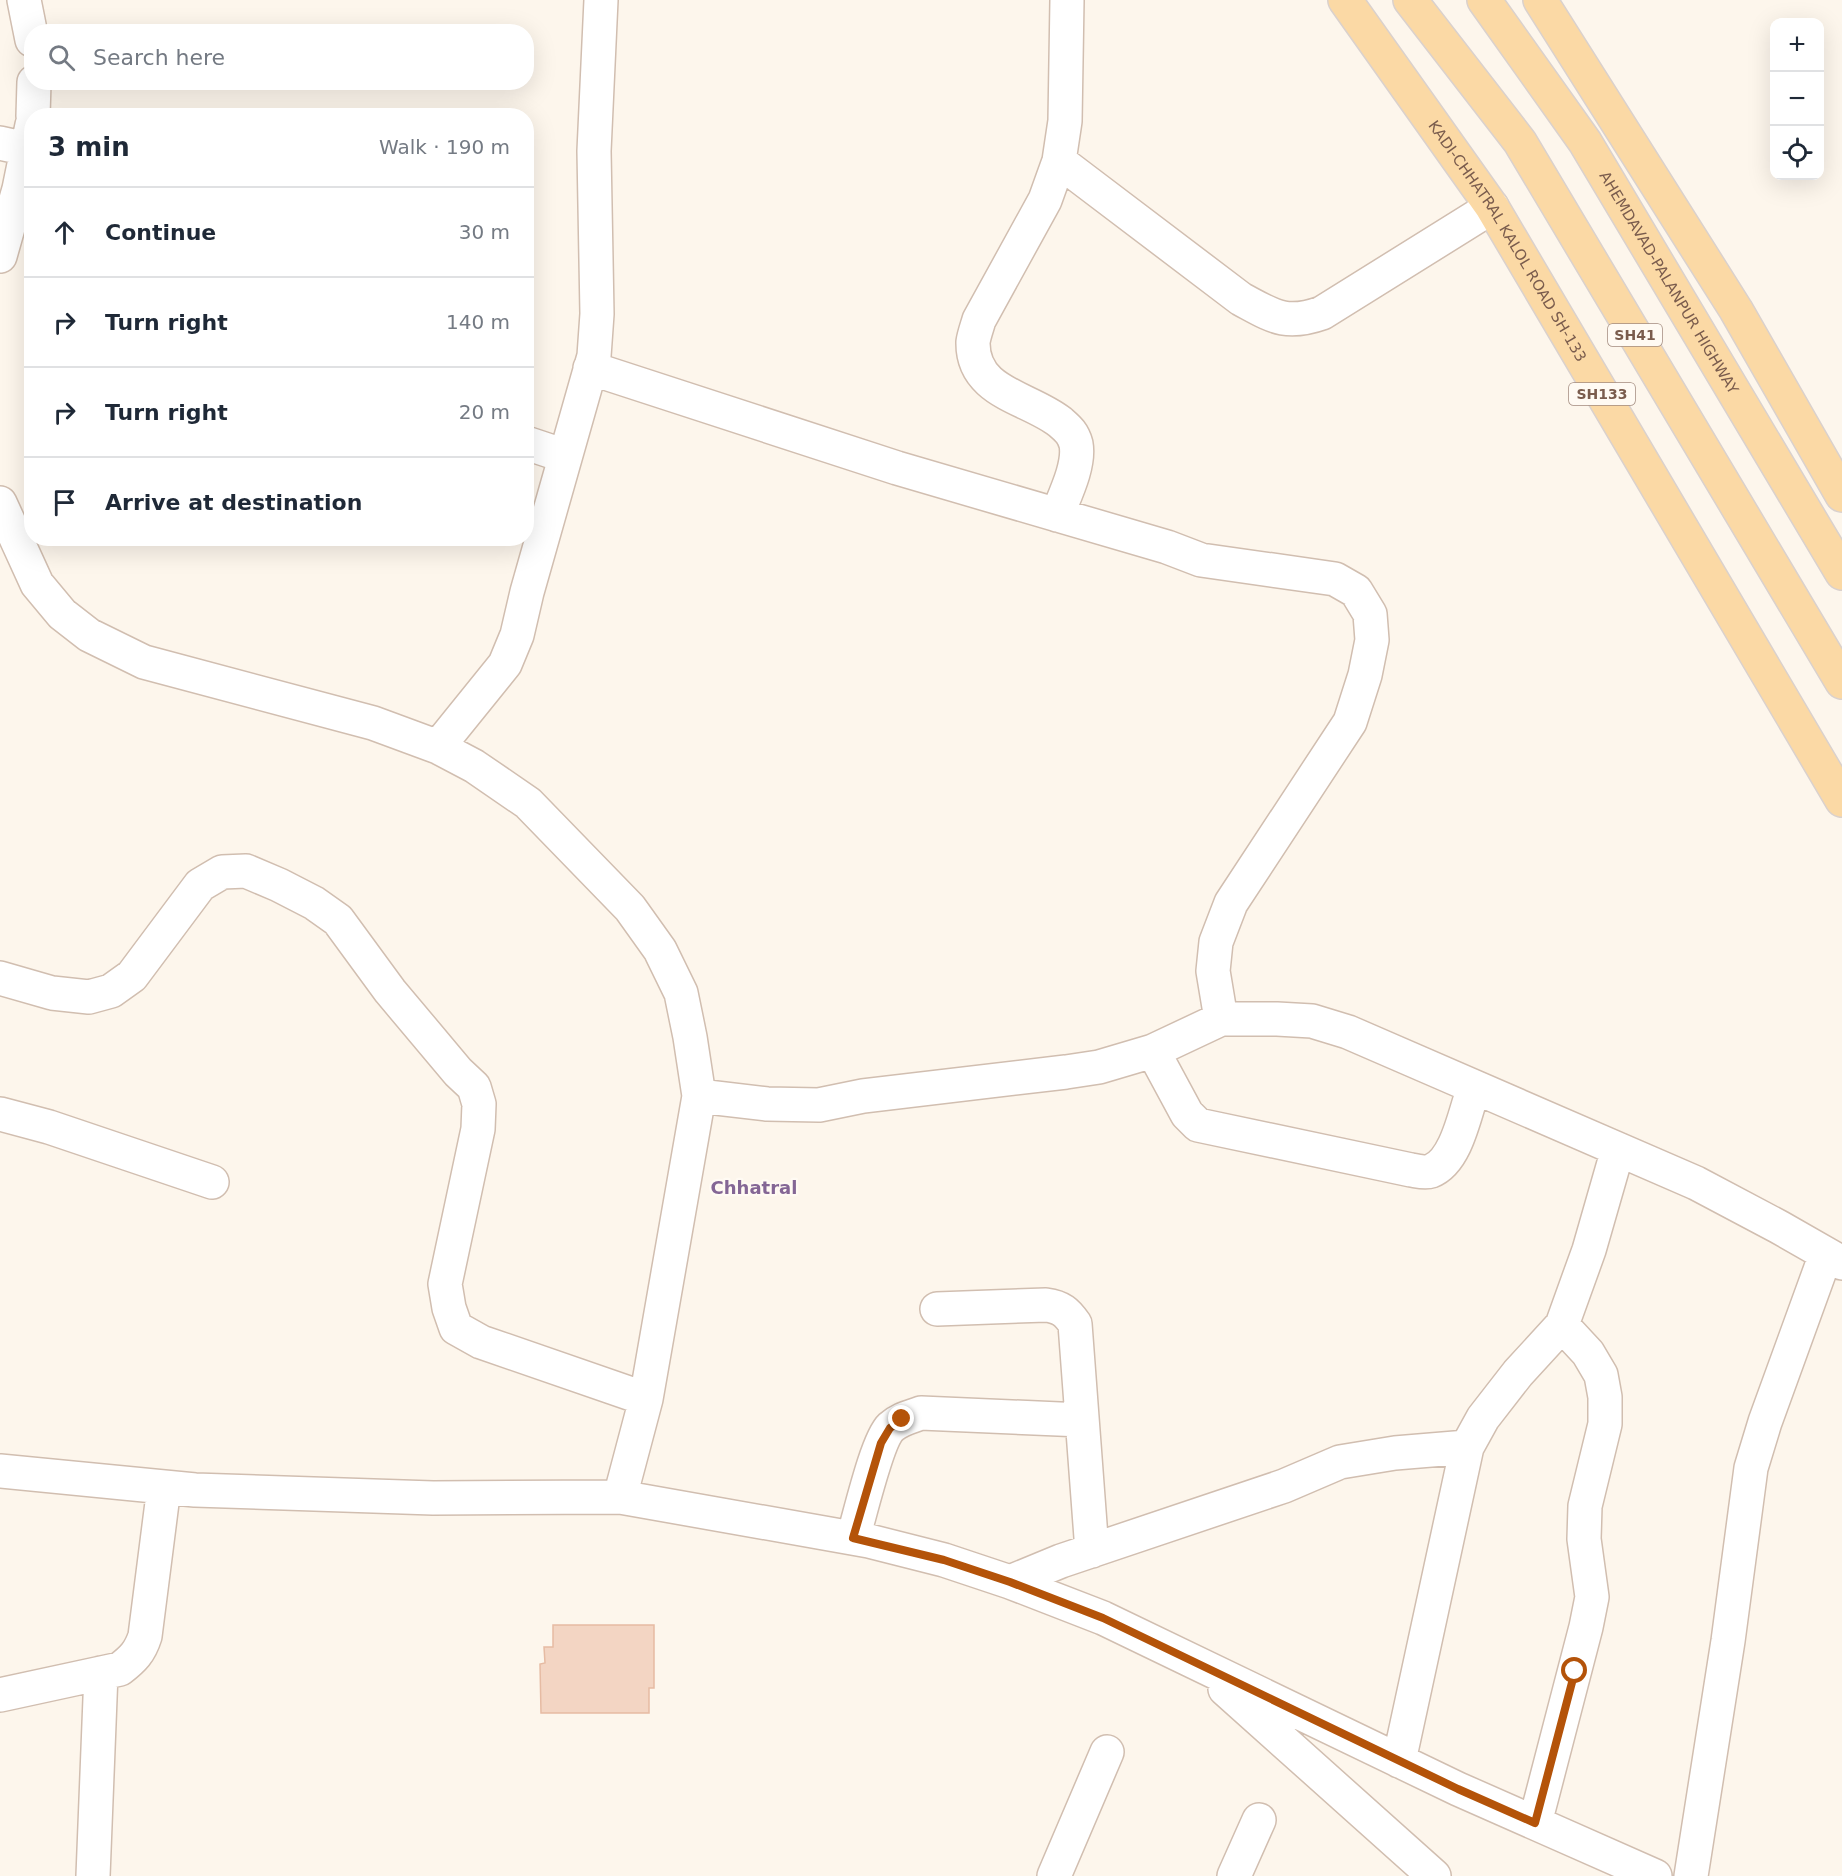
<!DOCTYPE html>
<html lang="en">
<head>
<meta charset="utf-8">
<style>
	:root { --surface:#fff; --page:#f2f2f3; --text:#1f2937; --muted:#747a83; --line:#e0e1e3 }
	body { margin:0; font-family:"DejaVu Sans",sans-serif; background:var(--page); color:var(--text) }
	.controls { position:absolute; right:18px; top:18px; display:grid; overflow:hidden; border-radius:12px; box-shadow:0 6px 24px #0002 }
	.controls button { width:54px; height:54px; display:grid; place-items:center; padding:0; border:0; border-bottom:2px solid var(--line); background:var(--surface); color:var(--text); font:30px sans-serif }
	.stop { position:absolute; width:18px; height:18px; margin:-14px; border:4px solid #b45309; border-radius:50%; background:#fff }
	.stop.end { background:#b45309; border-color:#fff; box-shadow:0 2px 6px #0008 }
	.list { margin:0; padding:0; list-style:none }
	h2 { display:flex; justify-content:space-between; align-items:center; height:78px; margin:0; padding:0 24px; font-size:26px }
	h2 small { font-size:20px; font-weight:400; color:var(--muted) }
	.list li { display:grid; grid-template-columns:39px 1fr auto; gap:18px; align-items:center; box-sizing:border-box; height:90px; padding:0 24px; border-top:2px solid var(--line) }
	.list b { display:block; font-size:22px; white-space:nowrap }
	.list em { font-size:20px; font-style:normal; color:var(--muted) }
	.icon { flex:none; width:33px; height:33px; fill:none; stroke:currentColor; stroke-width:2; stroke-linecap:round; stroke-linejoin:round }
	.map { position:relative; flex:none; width:1842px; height:1876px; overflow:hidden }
	.search { position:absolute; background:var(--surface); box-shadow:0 6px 24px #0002; left:24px; top:24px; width:510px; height:66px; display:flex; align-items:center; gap:15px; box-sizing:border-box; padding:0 21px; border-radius:24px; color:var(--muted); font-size:22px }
	.panel { position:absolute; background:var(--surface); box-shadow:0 6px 24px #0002; left:24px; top:108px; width:510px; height:438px; border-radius:24px }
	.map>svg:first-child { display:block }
</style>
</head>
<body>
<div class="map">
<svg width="1842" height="1876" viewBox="0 0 1842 1876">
	<rect width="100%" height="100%" fill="#fdf6ec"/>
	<path fill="#f3d5c3" stroke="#e6bba3" stroke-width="1.5" d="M553,1625H654V1688H649V1713H541L540,1664L545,1663L544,1647H553Z"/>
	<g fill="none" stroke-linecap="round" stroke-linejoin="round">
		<defs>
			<path id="minor" d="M24,0L32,40
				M33,116L34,82
				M0,143L27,149
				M1059,161L1241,299C1273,316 1285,326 1322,313L1492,207
				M0,256L19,189L32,125
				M590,368L897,468L1167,547L1201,560L1335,579L1356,591L1370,614L1372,640L1365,675L1350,722L1231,903L1216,942L1213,971L1221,1019
				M526,443L565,456
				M0,503L37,584L62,614L89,635L144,662L373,723L438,747L474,766L528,803L630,908L660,950L681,993L690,1037L699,1096L646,1399L620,1497L869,1541L944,1560L1010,1582L1103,1618L1458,1789L1655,1876
				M1057,515C1065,495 1080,465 1076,444C1073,433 1068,429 1060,422C1028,397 972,393 973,342C974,335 977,327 979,320L1045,200L1059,161L1065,121L1067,0
				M438,747L505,664L517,635L527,592L594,356L597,314L594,151L601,0
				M0,978L52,993L89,997L111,991L132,976L200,885L222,872L246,871L279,885L314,903L338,920L390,991L458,1072L474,1087L479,1104L478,1129L445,1284L449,1308L456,1328L481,1342L646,1399
				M1153,1051L1187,1114L1198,1125L1411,1170C1418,1171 1425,1173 1431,1171C1457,1161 1465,1112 1474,1087
				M699,1096L767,1104L819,1105L863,1096L1066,1072L1099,1067L1153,1051L1221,1019H1277L1312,1021L1348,1032L1696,1183L1779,1227L1842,1263
				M0,1114L49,1127L212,1182
				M937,1309L1046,1305C1061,1307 1067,1312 1075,1324L1092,1551
				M0,1471L195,1490L433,1498L620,1497
				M853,1538C860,1515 877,1440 891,1427C900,1419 910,1417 921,1413L1082,1420
				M1010,1582L1061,1561L1284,1486L1340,1462L1395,1453L1467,1447
				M1225,1689L1434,1876
				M0,1695L120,1669C133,1659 140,1652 145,1636L164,1487
				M1399,1761L1467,1447L1483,1418L1518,1373L1562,1325L1589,1250L1618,1149
				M1535,1823L1586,1627L1592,1597L1584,1539L1585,1506L1605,1424V1397L1601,1375L1588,1353L1562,1325
				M93,1876L101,1673
				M1054,1876L1107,1752
				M1234,1876L1259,1820
				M1691,1876L1728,1641L1751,1468L1765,1422L1826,1254"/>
			<g id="major">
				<path id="s1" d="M1345,0L1492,207L1842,800"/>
				<path d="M1410,0L1520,142L1842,682"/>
				<path id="s2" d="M1484,0L1585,142L1842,573"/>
				<path d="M1540,0L1736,310L1842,495"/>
			</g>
		</defs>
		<use href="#minor" stroke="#d1beb0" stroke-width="36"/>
		<use href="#major" stroke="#dad1cd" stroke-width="36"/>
		<use href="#minor" stroke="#fff" stroke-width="33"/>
		<use href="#major" stroke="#fbd9a5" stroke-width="33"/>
	</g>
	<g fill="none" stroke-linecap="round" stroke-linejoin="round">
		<path stroke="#b45309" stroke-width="8" d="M902,1419L890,1428L881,1443L853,1538L944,1560L1010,1582L1103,1618L1458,1789L1535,1823L1575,1671"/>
	</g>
	<g text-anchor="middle" stroke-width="4.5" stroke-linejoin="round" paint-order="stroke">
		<g fill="#fffaf3" stroke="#a28b7f" stroke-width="1.5">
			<rect x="1608" y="324" width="54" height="22" rx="4.5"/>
			<rect x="1569" y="383" width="66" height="22" rx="4.5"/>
		</g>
		<g font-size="14" font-weight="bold" fill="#7a5c4d">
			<text x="1635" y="340">SH41</text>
			<text x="1602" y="399">SH133</text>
		</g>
		<g font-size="15" fill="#7a5c4d" stroke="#fffaf3">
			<text dy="5" stroke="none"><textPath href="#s1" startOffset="291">KADI-CHHATRAL KALOL ROAD SH-133</textPath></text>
			<text dy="5" stroke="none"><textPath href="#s2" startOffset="338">AHEMDAVAD-PALANPUR HIGHWAY</textPath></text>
		</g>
		<g font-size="18" font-weight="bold" fill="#846695" stroke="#fffaf3">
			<text x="754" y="1194">Chhatral</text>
		</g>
	</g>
</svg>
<div class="controls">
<button>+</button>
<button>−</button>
<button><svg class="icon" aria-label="locate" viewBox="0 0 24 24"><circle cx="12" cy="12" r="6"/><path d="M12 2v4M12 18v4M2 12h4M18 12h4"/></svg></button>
</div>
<div class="stop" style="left:1575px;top:1671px"></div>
<div class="stop end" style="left:902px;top:1419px"></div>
<div class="search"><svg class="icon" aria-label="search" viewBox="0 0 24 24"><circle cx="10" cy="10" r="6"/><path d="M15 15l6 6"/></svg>Search here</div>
<section class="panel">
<h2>3 min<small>Walk · 190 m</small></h2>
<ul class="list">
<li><svg class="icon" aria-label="ahead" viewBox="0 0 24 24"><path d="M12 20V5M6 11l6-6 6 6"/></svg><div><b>Continue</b></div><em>30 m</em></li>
<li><svg class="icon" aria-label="right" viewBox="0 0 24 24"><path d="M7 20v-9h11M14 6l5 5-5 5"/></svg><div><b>Turn right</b></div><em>140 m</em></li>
<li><svg class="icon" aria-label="right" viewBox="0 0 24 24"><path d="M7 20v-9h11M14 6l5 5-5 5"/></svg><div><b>Turn right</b></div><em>20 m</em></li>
<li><svg class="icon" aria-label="arrive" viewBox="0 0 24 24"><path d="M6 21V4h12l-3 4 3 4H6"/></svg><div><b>Arrive at destination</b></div></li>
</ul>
</section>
</div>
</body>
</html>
